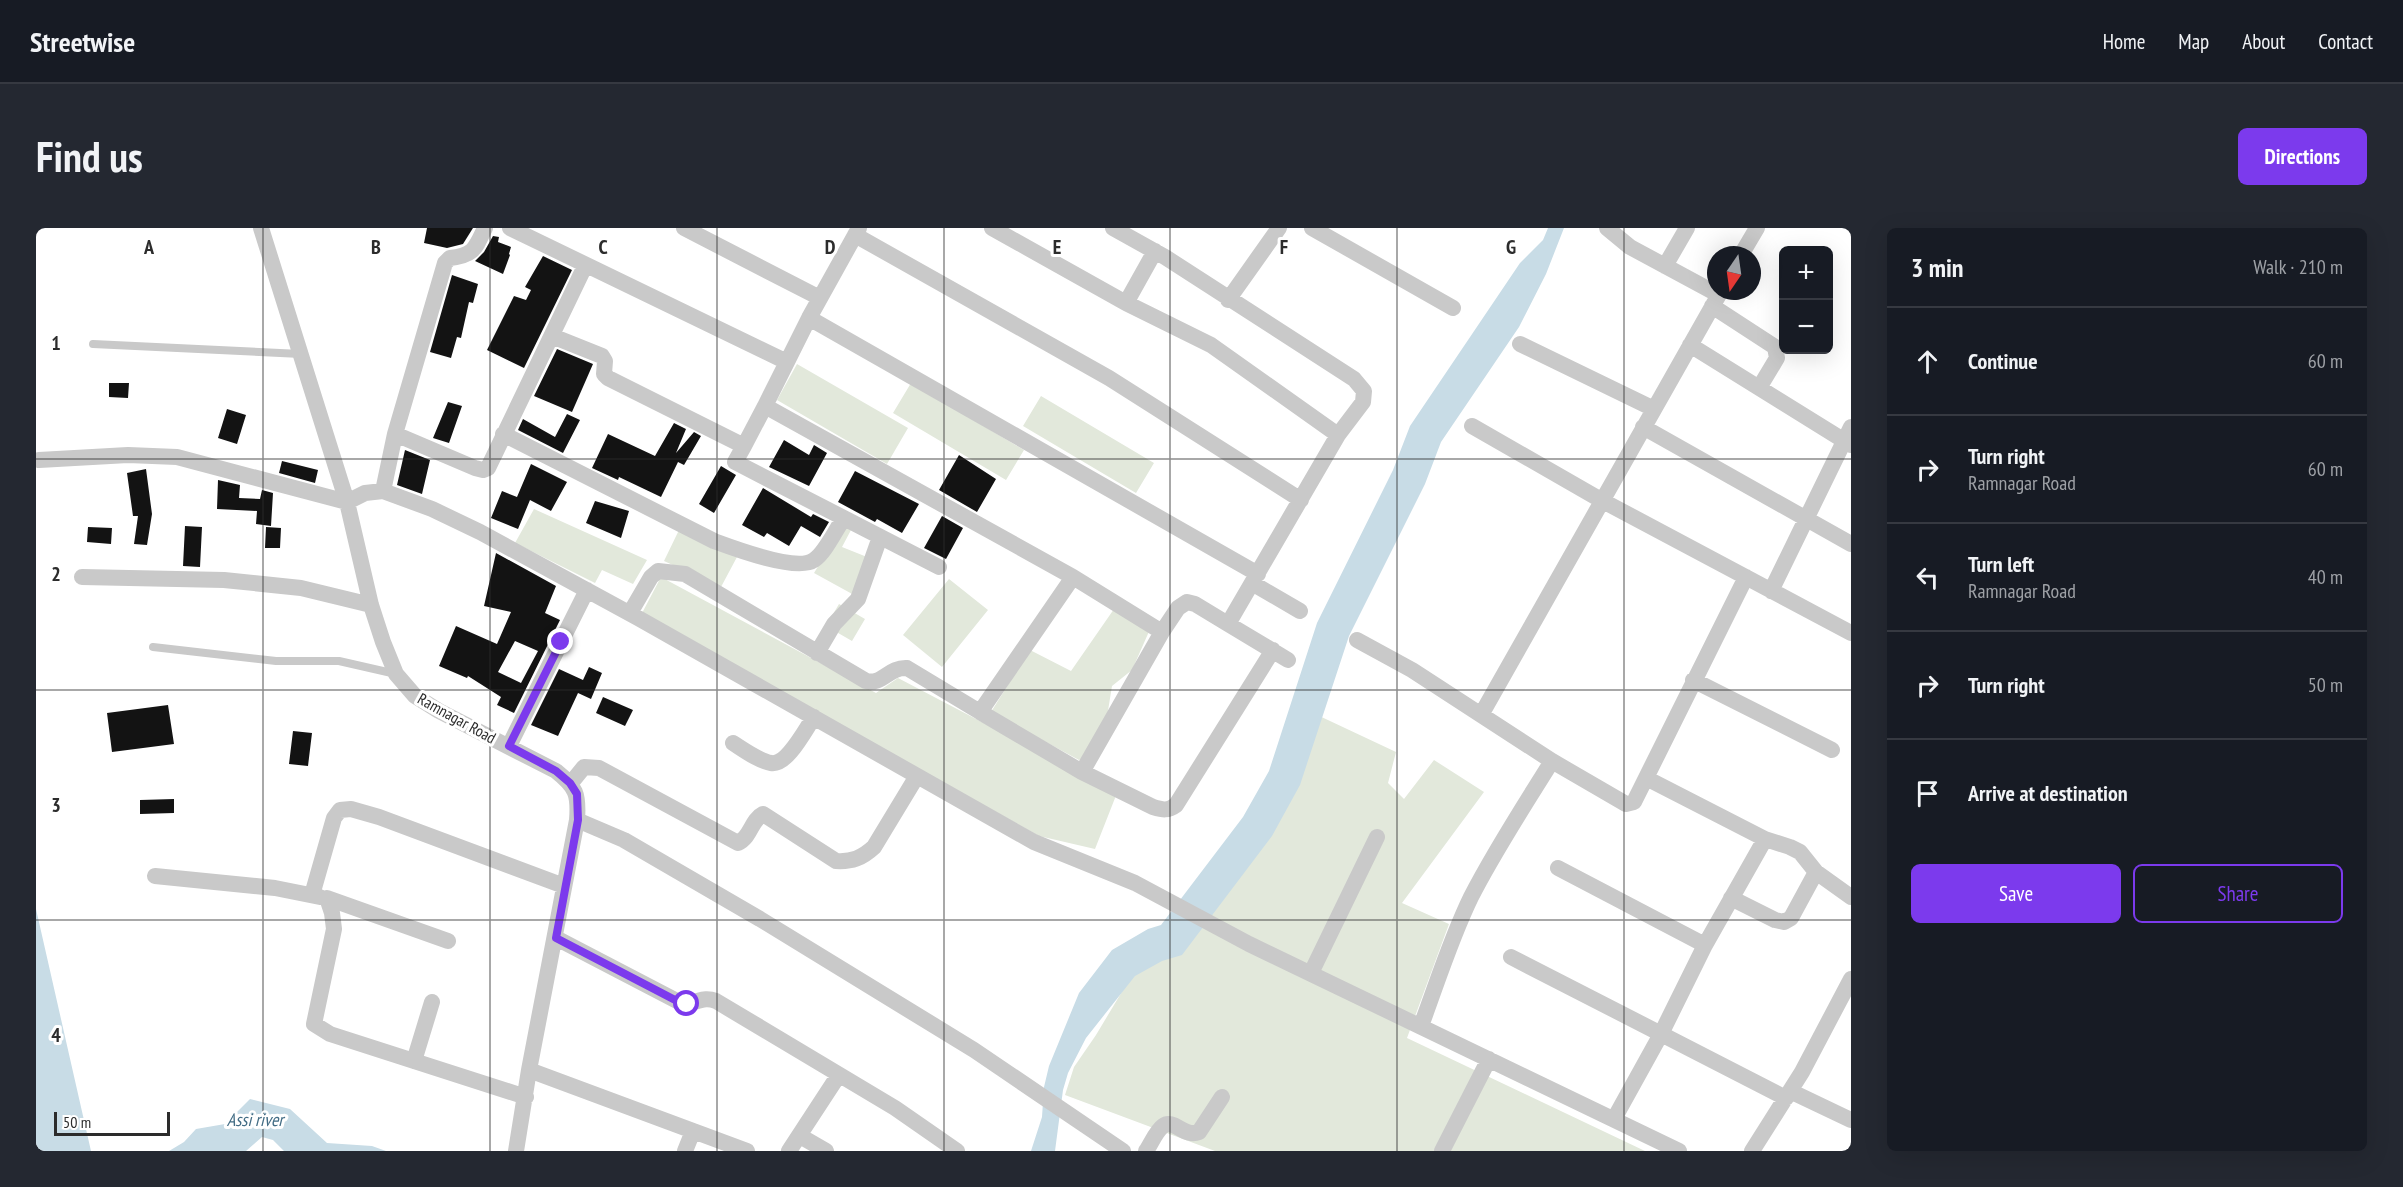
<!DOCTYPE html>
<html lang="en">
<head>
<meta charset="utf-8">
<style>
	:root { --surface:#171b24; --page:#242831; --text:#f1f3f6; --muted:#9ea1a6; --line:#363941; --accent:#7c3aed }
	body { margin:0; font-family:"PT Sans Narrow",sans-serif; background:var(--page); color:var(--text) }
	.controls { position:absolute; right:18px; top:18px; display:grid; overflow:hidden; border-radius:9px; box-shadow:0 6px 24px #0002 }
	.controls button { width:54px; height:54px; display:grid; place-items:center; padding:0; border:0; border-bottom:2px solid var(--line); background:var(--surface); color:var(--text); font:30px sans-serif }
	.compass { position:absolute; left:1671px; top:18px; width:54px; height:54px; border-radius:50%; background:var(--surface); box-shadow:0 6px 24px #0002; rotate:193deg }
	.scale { position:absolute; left:18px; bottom:15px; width:116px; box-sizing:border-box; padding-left:6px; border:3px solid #2c2c2c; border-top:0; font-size:16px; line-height:21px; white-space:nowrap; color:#2c2c2c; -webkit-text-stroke:4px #fff; paint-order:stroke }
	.stop { position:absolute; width:18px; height:18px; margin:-14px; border:4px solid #7c3aed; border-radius:50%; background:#fff }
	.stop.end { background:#7c3aed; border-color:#fff; box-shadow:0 2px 6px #0008 }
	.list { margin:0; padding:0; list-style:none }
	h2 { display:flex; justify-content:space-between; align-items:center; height:78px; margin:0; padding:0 24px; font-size:26px }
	h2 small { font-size:20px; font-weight:400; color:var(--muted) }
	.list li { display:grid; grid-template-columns:39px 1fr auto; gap:18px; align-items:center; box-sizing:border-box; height:108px; padding:0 24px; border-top:2px solid var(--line) }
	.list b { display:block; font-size:22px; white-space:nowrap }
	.list p { margin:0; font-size:20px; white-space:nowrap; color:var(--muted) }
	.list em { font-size:20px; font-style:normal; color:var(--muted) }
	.actions { display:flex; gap:12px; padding:18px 24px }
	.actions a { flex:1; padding:14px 0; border:2px solid var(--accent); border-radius:9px; text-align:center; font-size:21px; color:var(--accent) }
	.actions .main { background:var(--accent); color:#fff }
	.icon { flex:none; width:33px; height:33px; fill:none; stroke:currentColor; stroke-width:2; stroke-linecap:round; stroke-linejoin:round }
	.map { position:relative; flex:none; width:1815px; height:923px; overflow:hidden; border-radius:9px }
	header { display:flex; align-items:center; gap:36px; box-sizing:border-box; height:84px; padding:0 30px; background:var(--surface); border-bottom:2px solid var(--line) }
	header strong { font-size:28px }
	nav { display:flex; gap:33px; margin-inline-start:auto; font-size:21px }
	.intro { display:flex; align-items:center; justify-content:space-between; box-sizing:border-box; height:144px; padding:0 36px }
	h1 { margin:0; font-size:42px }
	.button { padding:15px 27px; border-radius:9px; background:var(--accent); color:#fff; font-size:21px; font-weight:700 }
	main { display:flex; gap:36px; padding:0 36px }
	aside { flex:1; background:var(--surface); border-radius:9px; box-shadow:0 6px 24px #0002 }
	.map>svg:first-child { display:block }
</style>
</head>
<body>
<header>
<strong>Streetwise</strong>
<nav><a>Home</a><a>Map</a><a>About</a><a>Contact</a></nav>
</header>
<div class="intro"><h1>Find us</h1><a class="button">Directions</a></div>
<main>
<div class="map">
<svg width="1815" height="923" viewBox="0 0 1815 923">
	<rect width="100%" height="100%" fill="#fff"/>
	<path fill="#e2e8db" d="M761,136L872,200L851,236L741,172Z
		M875,155L988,222L970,252L857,185Z
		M1005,168L1118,235L1100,265L987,198Z
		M498,281L611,332L597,356L566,342L559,355L479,315Z
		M807,298L815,302L806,319L831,329L818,367L778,345Z
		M643,302L701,329L685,359L628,333Z
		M625,349L840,465L862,450L1081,565L1059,621L1003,608L605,387Z
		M913,351L952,382L906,439L867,407Z
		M803,376L829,391L816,413L790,398Z
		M1078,381L1115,399L1096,442L1076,458L1066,520L1043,532L955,484L994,422L1035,443Z
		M1277,485L1360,524L1352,555L1368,571L1398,532L1448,564L1366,675L1413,696L1371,810L1609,923H1179L1029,867L1038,839L1060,807L1108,727L1144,708Z"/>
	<path fill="#c8dce6" d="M1512,0H1528L1510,46L1483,99L1405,214L1389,256L1313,408L1264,557L1236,608L1146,727L1126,733L1099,748L1050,810L1032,845L1027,862L1019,923H995L1006,889L1008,859L1013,838L1043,765L1076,722L1112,701L1125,697L1207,589L1233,543L1281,395L1357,242L1374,198L1484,35L1507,12Z
		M0,681L55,923H0Z
		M214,871L254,881L291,915L336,918L350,923H248L237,912L226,909L210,923H133L148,914L160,901L189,896Z"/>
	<path fill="#131313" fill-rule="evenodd" d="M391,0H437L427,16L411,20L388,15Z
		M457,8L463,9L462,14L475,19L473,26L474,27L467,46L439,33L448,24Z
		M507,28L536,42L488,140L451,122L478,68L490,72L495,62L489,59Z
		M416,47L442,56L437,75L433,74L425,110L421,109L415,130L394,124Z
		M521,121L557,136L536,184L498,168Z
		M73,155H93L92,170L73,169Z
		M412,174L426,178L413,215L397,210Z
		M191,181L210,187L201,216L182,210Z
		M531,186L544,192L527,225L482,202L487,191L519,209Z
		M638,195L650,201L640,225L658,204L665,208L648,237L642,234L625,269L583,249L582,252L556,240L572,206L619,228Z
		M748,212L773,227L778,217L791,225L773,258L733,239Z
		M369,222L394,232L386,266L361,257Z
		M923,227L960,251L941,284L903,262Z
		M246,233L282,242L279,255L243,245Z
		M495,236L531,254L515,283L494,272L482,301L455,290L466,263L481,269Z
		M685,238L700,247L678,285L663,276Z
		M110,241L116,286L111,317L98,316L102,288H97L91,245Z
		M819,243L883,276L866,305L841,291L839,294L802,274Z
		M182,252L204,257L203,270L224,271L226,262L237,265L235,298L220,296L221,283L181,281Z
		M727,260L775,289L777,286L793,294L784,309L765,298L753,318L731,305L728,309L706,297Z
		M559,273L593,283L585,310L550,295Z
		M906,288L927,300L910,331L888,320Z
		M149,298L166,299L164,339L147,338Z
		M52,299L76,300L75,316L51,314Z
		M230,299L245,300L244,320H229Z
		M460,325L520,358L509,385L524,392L478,485L461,477L465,469L432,448L431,450L403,438L420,398L461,416L475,384L448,378ZM479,413L502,423L485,455L462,444Z
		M553,439L566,445L555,471L542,465L522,508L495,497L523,441L547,452Z
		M567,469L597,482L589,498L560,485Z
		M132,477L138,516L76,524L71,485Z
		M257,503L276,505L272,538L253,536Z
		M138,571V585L104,586V572Z"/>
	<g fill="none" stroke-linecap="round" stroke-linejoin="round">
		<path stroke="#c9c9c9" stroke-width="8" d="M57,116L265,126
			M117,419L240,433H303L360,446"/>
		<path stroke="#c9c9c9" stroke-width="16" d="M225,0L311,274L335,377L347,414L360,446L379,468L403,483L520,543C540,559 543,566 541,592L493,842L480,923
			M474,0L751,134L773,90L823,0
			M648,0L784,70
			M956,0L1090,75L1119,23
			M1276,0L1417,80
			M1571,0L1594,19L1683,67
			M819,7L1073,150L1265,272
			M1705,27L1721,0
			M1629,38L1651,0
			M1192,72L1243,0
			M1090,75L1175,117L1302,207
			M1676,78L1739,119L1741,130L1723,160
			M773,90L1222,346
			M516,108L566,128L569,133L568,146L572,150L708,218L729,178
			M1484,116L1618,181
			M1654,117L1815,217
			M751,134L729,178L1037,349L1126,404L1142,380L1151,374L1159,376L1192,396L1302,207L1327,174L1328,163L1318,151L1129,29L1077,0
			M1436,198L1565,272L1815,405
			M1607,199L1815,316
			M359,206L409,35L414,30C438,27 439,21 449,0
			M467,206L678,313C697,320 761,344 778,332C789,325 800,301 808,290
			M708,218L699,234L903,339
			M3,232L92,227L141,229L311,274L329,265L347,263L396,281L444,304L602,390L998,614L1099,655L1213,716L1643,923
			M347,263L359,206L439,240L447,242L452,240L549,38
			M46,349L188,352L265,360L335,377
			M1216,355L1264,383
			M1735,363L1815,199
			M594,385L615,349L622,343L649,346L830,453C847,457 852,439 871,440L944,484L1037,349
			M1192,396L1252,432
			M1321,412L1376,442L1516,533L1590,576L1598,574L1710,349
			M781,425L798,396L822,371L844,309
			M1657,452L1796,522
			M944,484L1046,544L1126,404
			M1445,487L1685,63
			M697,515C708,522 723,533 735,535C751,538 769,502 778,489
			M473,518L551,362
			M1046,544L1117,579C1127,582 1132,583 1140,577L1237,422
			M1610,550L1729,611L1754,619L1764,624L1780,644L1815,669
			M535,555L548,539L563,540L702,615C715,609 715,592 727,586L800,633C816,634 826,630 838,619L881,548
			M541,592L588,612L724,691L938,822L1087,923
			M1522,640L1669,717
			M119,648L239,660L284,669
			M276,667L298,590L304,582L315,581L343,589L528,658
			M1695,670L1739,692L1748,694L1755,690L1780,644
			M520,710L641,773C659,779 664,767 680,773L859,880L921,923
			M412,713L291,670L296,685L298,701L278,796L294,806L490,869
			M1475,729L1750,870
			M1275,745L1341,609
			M1385,798C1401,755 1415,710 1435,669C1459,622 1488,578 1516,533
			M378,833L396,774
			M493,842L711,923
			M1754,863L1815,892
			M1578,891L1625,806L1669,717L1729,611
			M764,908L790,923
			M649,923L657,903
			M753,923L802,848
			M1110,923C1115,916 1120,903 1127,898C1138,890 1148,910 1163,904L1186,869
			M1406,923L1453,831
			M1716,923L1766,844L1815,751"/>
	</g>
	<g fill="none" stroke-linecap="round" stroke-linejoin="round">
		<path stroke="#7c3aed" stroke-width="8" d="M525,414L473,518L520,543L534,555L541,566L542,592L520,710L641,773L651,776"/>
	</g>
	<path fill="none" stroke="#2c2c2c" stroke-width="1.5" stroke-opacity="0.55" d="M227,0V923M454,0V923M681,0V923M908,0V923M1134,0V923M1361,0V923M1588,0V923M0,231H1815M0,462H1815M0,692H1815"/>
	<g text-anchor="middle" stroke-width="6" stroke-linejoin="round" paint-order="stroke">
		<g font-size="16" fill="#2c2c2c" stroke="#fff">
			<text transform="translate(421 490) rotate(29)" y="6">Ramnagar Road</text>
		</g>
		<g font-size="18" font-style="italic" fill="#436d85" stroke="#fff">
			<text x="219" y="898">Assi river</text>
		</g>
	</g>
	<g font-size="20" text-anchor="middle" font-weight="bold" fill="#2c2c2c" stroke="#fff" stroke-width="6" stroke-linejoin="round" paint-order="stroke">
		<text x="113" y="26">A</text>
		<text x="340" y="26">B</text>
		<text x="567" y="26">C</text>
		<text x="794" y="26">D</text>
		<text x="1021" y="26">E</text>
		<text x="1248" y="26">F</text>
		<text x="1475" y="26">G</text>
		<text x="20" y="122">1</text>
		<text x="20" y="353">2</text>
		<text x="20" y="584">3</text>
		<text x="20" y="814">4</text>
	</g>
</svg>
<div class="controls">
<button>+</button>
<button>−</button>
</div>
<svg class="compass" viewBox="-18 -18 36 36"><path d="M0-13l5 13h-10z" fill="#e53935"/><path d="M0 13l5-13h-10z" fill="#9ea1a6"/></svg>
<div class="scale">50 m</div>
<div class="stop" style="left:651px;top:776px"></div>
<div class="stop end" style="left:525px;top:414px"></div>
</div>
<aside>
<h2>3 min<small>Walk · 210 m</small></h2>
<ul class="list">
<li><svg class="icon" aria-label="ahead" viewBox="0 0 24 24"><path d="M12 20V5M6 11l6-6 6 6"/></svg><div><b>Continue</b></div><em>60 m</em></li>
<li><svg class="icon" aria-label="right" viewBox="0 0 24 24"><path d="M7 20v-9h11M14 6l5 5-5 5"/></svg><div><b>Turn right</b><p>Ramnagar Road</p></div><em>60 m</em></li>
<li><svg class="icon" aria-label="left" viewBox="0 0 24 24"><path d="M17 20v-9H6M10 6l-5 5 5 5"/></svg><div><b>Turn left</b><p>Ramnagar Road</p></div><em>40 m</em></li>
<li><svg class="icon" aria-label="right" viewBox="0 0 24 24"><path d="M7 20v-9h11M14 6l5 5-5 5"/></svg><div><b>Turn right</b></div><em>50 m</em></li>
<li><svg class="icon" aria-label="arrive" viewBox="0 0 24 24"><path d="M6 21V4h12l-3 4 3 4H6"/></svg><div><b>Arrive at destination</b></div></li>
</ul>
<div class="actions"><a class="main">Save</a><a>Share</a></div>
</aside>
</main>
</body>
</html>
